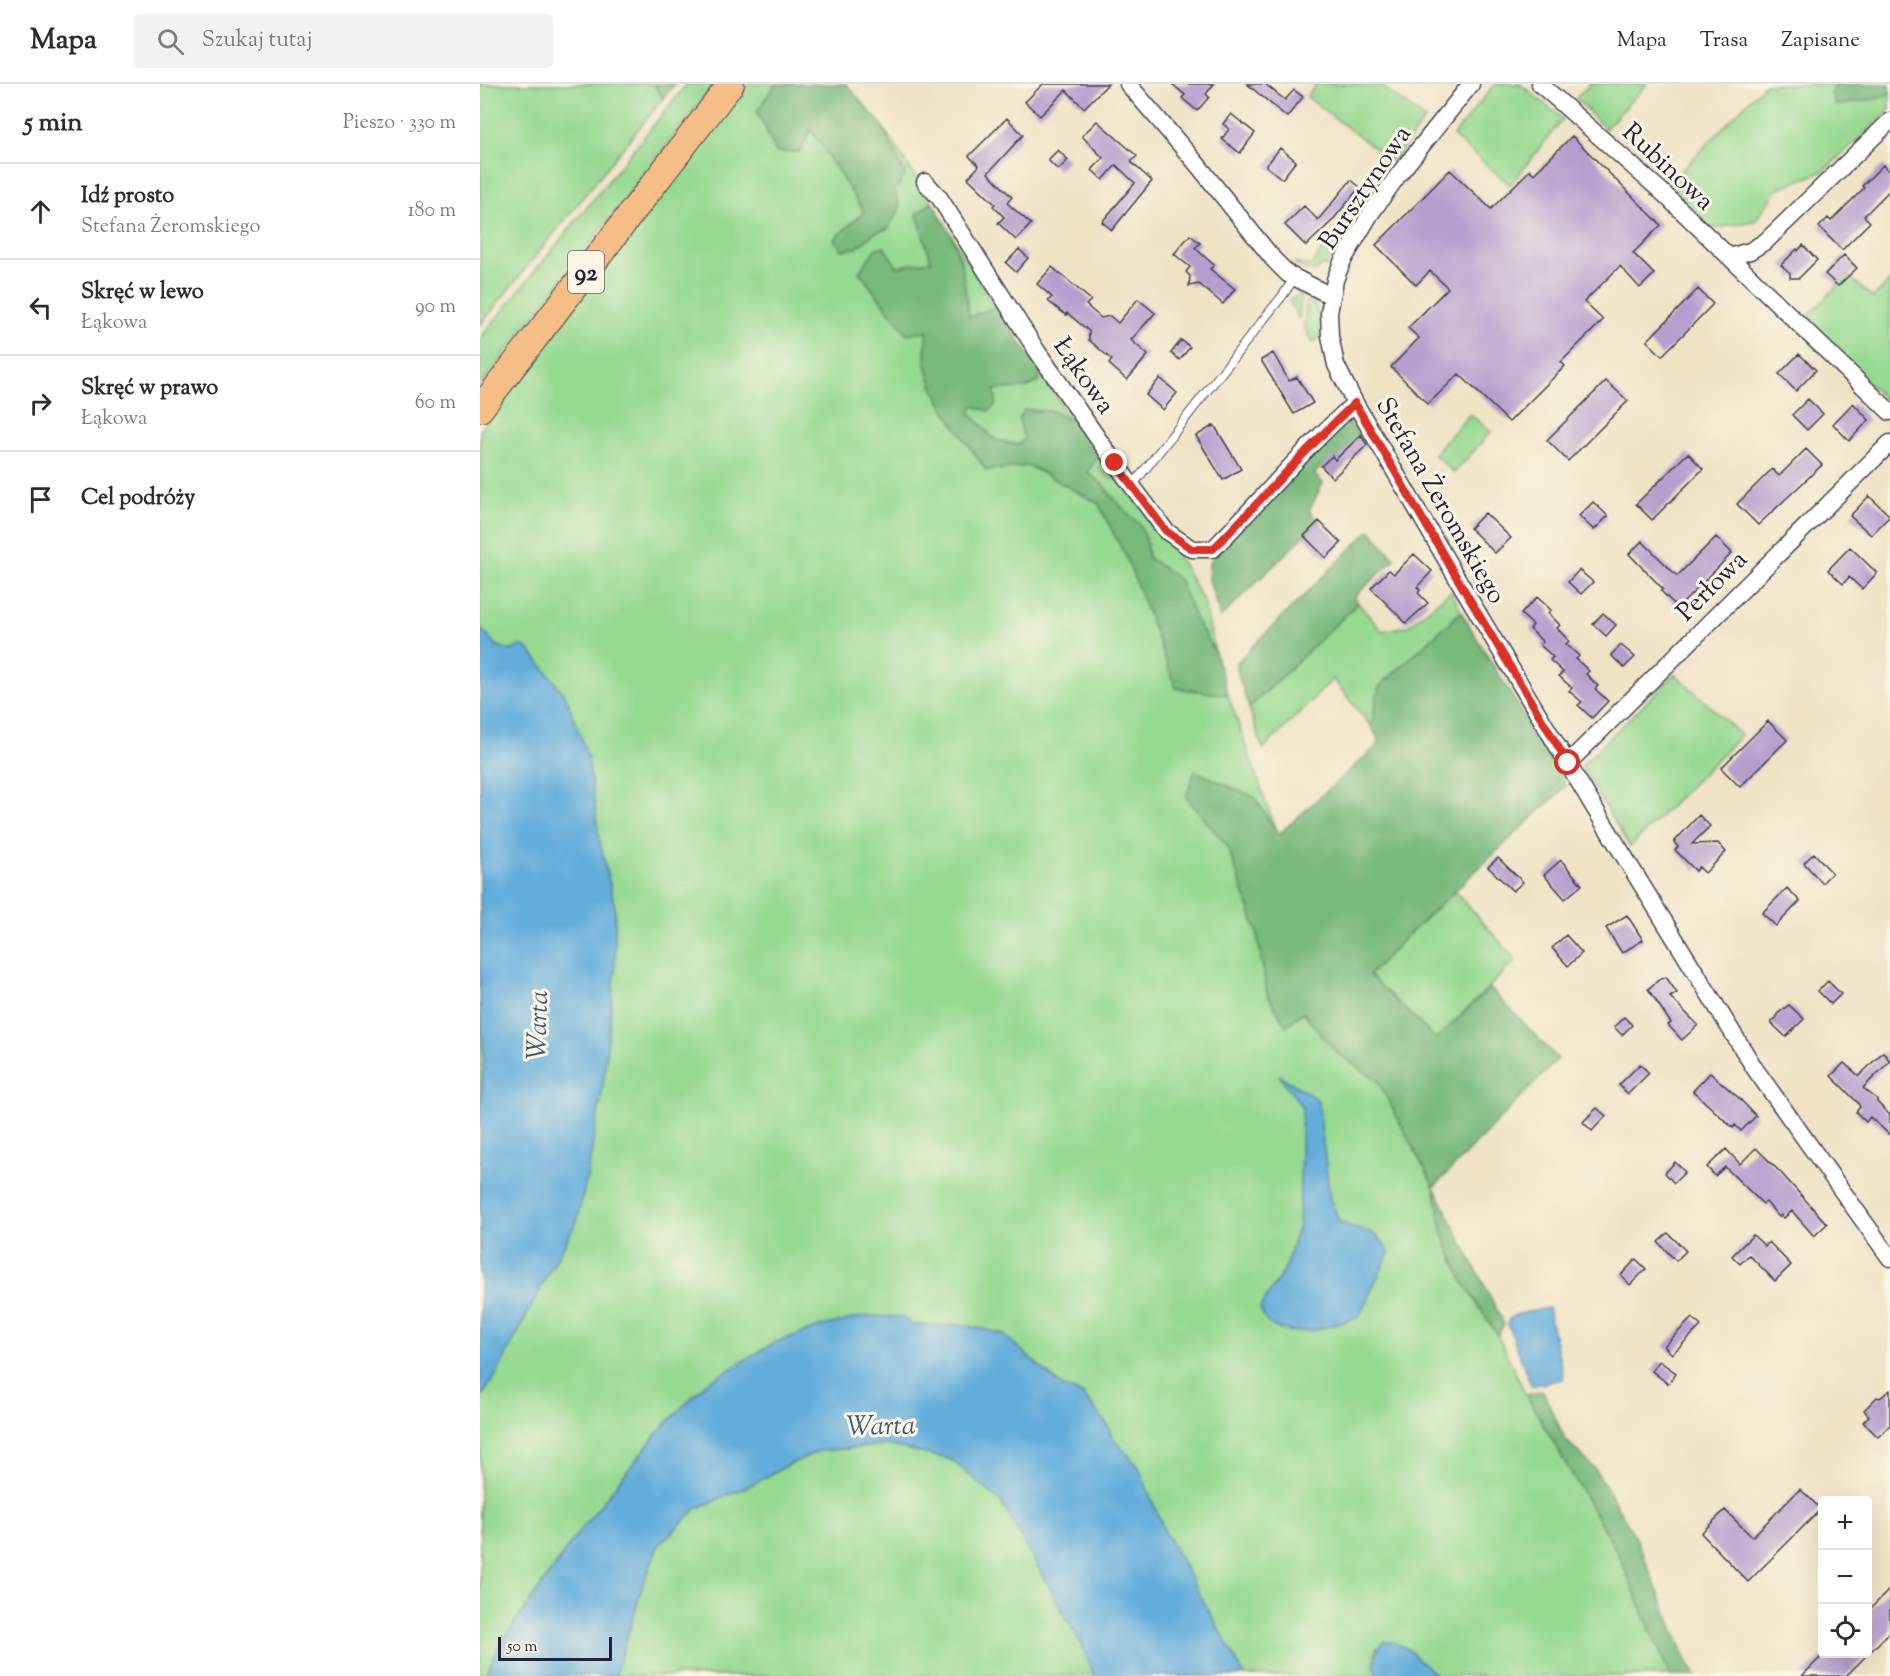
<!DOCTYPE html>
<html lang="pl">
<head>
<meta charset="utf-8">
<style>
	:root { --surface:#fff; --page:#f2f2f3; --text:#2b2b33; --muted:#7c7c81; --line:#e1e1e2 }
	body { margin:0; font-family:"Sorts Mill Goudy",serif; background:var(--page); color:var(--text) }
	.controls { position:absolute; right:18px; bottom:18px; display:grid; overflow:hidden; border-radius:6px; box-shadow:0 6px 24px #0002 }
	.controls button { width:54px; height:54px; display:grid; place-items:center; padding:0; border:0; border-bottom:2px solid var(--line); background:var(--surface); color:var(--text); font:30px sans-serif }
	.scale { position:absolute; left:18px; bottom:15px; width:114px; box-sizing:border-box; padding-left:6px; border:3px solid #22223b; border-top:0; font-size:16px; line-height:21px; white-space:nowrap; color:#22223b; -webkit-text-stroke:4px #fcf5e5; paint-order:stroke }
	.stop { position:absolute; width:18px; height:18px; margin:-14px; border:4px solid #d93025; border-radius:50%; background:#fff }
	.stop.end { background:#d93025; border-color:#fff; box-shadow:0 2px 6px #0008 }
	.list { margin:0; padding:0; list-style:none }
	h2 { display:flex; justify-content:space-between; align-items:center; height:78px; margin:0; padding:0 24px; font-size:26px }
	h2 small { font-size:20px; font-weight:400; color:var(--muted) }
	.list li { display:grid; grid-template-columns:39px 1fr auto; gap:18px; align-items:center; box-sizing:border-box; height:96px; padding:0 24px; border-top:2px solid var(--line) }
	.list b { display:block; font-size:22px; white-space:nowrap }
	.list p { margin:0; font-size:20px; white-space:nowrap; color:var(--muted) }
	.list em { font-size:20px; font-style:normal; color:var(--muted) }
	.icon { flex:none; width:33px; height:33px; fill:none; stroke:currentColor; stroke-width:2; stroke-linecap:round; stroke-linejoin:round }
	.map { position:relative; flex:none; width:1410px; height:1592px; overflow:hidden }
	header { display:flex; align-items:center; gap:36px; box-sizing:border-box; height:84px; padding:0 30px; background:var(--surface); border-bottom:2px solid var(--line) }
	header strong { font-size:28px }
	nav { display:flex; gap:33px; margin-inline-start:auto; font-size:21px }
	.search { width:420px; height:54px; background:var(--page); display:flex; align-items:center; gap:15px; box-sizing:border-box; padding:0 21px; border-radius:6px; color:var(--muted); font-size:22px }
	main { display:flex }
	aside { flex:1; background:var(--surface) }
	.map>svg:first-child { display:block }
</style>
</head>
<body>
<header>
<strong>Mapa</strong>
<div class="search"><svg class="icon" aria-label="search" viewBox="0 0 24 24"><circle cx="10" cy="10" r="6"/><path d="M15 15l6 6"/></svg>Szukaj tutaj</div>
<nav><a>Mapa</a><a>Trasa</a><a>Zapisane</a></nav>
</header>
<main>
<aside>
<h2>5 min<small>Pieszo · 330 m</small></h2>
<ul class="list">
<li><svg class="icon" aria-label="ahead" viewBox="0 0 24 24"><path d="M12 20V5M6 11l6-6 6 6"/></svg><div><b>Idź prosto</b><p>Stefana Żeromskiego</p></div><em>180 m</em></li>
<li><svg class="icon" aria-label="left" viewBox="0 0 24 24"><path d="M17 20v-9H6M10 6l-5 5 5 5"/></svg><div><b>Skręć w lewo</b><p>Łąkowa</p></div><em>90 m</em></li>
<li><svg class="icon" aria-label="right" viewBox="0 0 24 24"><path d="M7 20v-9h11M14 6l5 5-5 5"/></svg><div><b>Skręć w prawo</b><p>Łąkowa</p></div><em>60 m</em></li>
<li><svg class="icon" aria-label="arrive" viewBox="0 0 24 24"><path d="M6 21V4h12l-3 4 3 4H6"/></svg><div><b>Cel podróży</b></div></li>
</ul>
</aside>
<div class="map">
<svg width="1410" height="1592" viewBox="0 0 1410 1592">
	<rect width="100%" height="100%" fill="#fcf5e5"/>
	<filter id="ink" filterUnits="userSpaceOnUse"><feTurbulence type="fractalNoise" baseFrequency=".0167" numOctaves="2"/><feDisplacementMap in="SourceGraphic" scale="12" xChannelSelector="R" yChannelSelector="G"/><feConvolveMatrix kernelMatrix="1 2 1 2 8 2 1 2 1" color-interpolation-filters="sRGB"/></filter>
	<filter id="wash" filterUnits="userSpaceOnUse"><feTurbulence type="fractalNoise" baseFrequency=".008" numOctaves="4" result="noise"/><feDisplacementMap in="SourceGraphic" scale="24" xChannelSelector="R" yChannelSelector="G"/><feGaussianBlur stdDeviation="1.35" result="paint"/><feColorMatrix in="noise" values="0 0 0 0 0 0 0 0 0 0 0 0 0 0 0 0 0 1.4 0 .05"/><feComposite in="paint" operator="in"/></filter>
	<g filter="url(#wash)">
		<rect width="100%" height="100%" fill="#efe3c4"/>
		<path fill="#96d991" stroke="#5c7e66" stroke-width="1.5" fill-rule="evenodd" d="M0,0H174L183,14L0,241Z
			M207,0H234L0,302V255Z
			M267,0H296L277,27L331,45L385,128L354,155L377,164L394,149L408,145L415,107L425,90L401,40L452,118L437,130L451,177L416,183L404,164L379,188L427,250L447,246C446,257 444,269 446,279C453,317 485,354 506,386L549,382L618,419L648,477L696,604L748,611L796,747L774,713H707L748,763L777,848L787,910L806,942L823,928L857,969L898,997L954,1103L963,1151L983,1198L1018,1252L1046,1311L1139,1471L1190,1592H957L926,1564H896L894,1580L898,1592H765L684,1446L658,1382L633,1354L626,1339L602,1310L583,1303L522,1250L484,1241H431L387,1232L342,1242L294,1259L179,1347L96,1452L19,1562L5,1592H0V1314L14,1295L69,1188L97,1137L123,1001L135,885V823L86,613L63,583L47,564C21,570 17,563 0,544V347ZM801,993L837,1016L850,1115L860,1139C883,1147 896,1144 909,1168L879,1233L780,1224L804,1187L819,1142L822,1023Z
			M836,0H899L945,35L913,78L827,13Z
			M1015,0H1040L1083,35L1030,101L973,52Z
			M1110,0H1167L1125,45L1096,14Z
			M1285,0H1357L1351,9L1404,13L1410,8V26L1342,88L1299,104L1275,137L1230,145L1186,103Z
			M856,145L867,152L858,168L854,166L845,183L841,181L837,187H827L813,179L831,182Z
			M472,152L516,223L489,233L482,182Z
			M1368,191L1393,214L1410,197V321L1325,235Z
			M821,210L822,212L819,235L809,217Z
			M827,210C839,222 839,235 841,251L833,259L824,243Z
			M559,286L592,337L572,327L539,336L545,355L538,361L515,356L490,329L493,322L514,305L546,304L559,298Z
			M990,330L1011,348L974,389L954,370Z
			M617,372L635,389L696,469L724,518L735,568L681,483L668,473L666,455L624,402L608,388Z
			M971,507L981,528L899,603L891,642L853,595L783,665L769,624L878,519L902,547L928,542Z
			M1195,590L1261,651L1150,763L1101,682Z
			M975,807L1036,876L956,956L889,891L928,851Z
			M0,920L4,973L0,1035Z
			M408,1361L472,1376L521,1418L600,1558L614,1592H135L164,1497L178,1462L217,1424L269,1402L310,1380L339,1367Z"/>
		<path fill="#78b97b" stroke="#4d6e5b" stroke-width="1.5" d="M174,0H195L183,14Z
			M296,0H366L401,40L425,91L415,107L420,124L408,145L394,149L377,164L362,166L354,155L384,128L331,45L320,68H296L277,27Z
			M1357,0H1410V8L1404,13L1356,22L1351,9Z
			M452,118L472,152L482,182L489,233L516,223L559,286V297L546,304L515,305L516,320L509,327L493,322L490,329L515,356L538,361L544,355L539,336L544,326L572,327L592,337L617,372L608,388L624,402L635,416L660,441L666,455L668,473L699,495L716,536L735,568L748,611L696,604L648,477L618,419L550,382L506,386C485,354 453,318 446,280C444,269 447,257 447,247L427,250L379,188L396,164L404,163L417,183L451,177L437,130Z
			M867,334L880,353L855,376L852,373L834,390L843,399L829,427L839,437L740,534L729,495V480L737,467Z
			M890,446L915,475L874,513L878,519L769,624L755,580Z
			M981,528L1086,702L928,851L889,891L956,955L1010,904L1078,975L954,1103L1024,1240L1018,1252L983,1198L963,1151L954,1103L898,997L857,969L823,928L806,942L787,909L777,848L748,763L706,713L715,687L774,713L799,750L900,659L891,642L899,603Z
			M1063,1307L1085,1355L1115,1385L1156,1454L1206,1575L1216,1592H1190L1139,1471L1046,1311Z"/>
		<path fill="#64addb" stroke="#43688b" stroke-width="1.5" d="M0,544L16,561L32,567L40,561L47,564L63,583L86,613L108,673L120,759L135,823V884L123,1001L107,1093L97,1137L69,1188L14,1295L0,1314V1035L4,973L0,920Z
			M799,991L838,1016L850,1115L860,1139C883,1148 896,1144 909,1168L879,1233C854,1241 808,1259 786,1237C784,1234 782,1228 780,1224L804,1187L819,1142L822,1023Z
			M1068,1224L1084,1295L1051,1302L1028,1240L1029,1235L1035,1231Z
			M387,1232L422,1233L432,1241H484L523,1250L583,1303L602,1310L626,1339L633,1354L658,1382L684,1446L765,1592H614L600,1558L521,1418L472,1376L408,1361L339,1367L310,1380L269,1402L217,1424L178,1462L164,1497L135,1592H5L19,1562L96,1452L179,1347L226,1299L294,1259L342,1242Z
			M903,1558H913L926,1564L957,1592H898C892,1581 894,1567 903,1558Z"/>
		<g id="blocks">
			<path fill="#b59fce" d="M563,0H628L604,24L586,6L560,32L545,18Z
				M692,0H734L726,10L729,13L717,27L702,14L705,11Z
				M767,0H785L805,16L814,6L823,13L807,33Z
				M751,30L775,49L760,69L742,55L749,45L743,40Z
				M527,34L543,51L508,89L532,113L527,119L551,140L536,156L518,139L524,133L513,122L515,120L488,94L499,82L489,72Z
				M617,37L657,72L651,78L672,97L632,146L622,138L655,99L636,81L623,96L612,86L623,74L602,52Z
				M1092,52L1181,141L1153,169L1174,190L1160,204L1140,182L1104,218L1123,236L1081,278L1085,282L1029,338L979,290L948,320L911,283L939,254L928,244L968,204L950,187L936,201L896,161L970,86L1011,125L1050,86L1054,90Z
				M800,64L816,77L802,95L786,82Z
				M578,66L588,76L578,86L568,76Z
				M1403,81L1410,88V106L1384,132L1390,138L1362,166L1339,143L1348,134L1351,137L1384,104L1382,102Z
				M871,96L880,103L852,137L826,162L805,141L824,122L838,136Z
				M710,151L720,159L715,164L734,181L730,185L755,205L743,220L719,200L709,202L710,192L706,188L710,183L694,170Z
				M1323,161L1337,176L1319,194H1310V189L1301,181L1317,165L1318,167Z
				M539,165L548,174L536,188L526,179Z
				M1364,171L1377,184L1358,202L1345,190Z
				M572,183L611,216L606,221L621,234L630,232L638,239L658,215L675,229L651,256L668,271L647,296L629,280L632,276L609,256V247L587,229L586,231L568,217L572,213L557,200Z
				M1218,205L1233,220L1182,272L1167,257Z
				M701,256L710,263L700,276L691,269Z
				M793,269L809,297L817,293L833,319L814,330L781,276Z
				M1319,270L1336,286L1316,307L1299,290Z
				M680,294L697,309L683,326L666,311Z
				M1126,297L1148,317L1088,377L1067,356Z
				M1328,315L1343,330L1327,346L1312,331Z
				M1373,319L1389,336L1369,357L1353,340Z
				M734,341L761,385L743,396L716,352Z
				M881,351L887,361L853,394L841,382L852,372L855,376Z
				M1326,365L1342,381L1278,441L1257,420L1292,385L1299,392Z
				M1208,369L1223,385L1172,436L1156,420Z
				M1389,412L1410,432L1391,451L1370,432Z
				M1113,418L1128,432L1114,446L1099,432Z
				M1005,429L1031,454L1015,469L990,444Z
				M839,437L861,459L846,474L824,452Z
				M1236,453L1252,469L1198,524L1181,507L1183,505L1149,470L1162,457L1197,492Z
				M1370,463L1397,489L1382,505L1369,493L1363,500L1348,486Z
				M934,470L952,487L937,503L940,506L938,509L948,519L926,539L891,504L909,486L914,490Z
				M1099,486L1113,498L1101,510L1088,498Z
				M1057,513L1071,526L1068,529L1080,541L1077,544L1089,557L1086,560L1099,572L1096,575L1109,587L1106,590L1118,602L1115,605L1128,617L1112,634L1098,621L1102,618L1089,607L1092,604L1079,592L1083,588L1070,576L1073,573L1060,561L1063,558L1050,545L1053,541L1041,530Z
				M1123,529L1136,541L1126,552L1113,540Z
				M1141,561L1155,573L1144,584L1131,571Z
				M1288,637L1307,656L1260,703L1241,684Z
				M1219,731L1230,742L1212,760L1238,759L1246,768L1225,789L1219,783L1216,787L1195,766L1198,763L1194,758Z
				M1334,769L1352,789L1342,799L1324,779Z
				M1018,774L1043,798L1033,807L1008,783Z
				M1081,776L1102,801L1085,815L1064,791Z
				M1307,804L1320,817L1296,842L1282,829Z
				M1147,831L1163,856L1142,869L1126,844Z
				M1086,851L1102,869L1088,882L1072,864Z
				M1186,893L1197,909L1190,913L1218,941L1202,956L1188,941L1191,939L1168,905L1181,894L1182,895Z
				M1348,897L1361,910L1351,920L1338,907Z
				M1309,921L1324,935L1306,953L1291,939L1297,933V930Z
				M1144,933L1152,941L1142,951L1134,943Z
				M1403,968L1410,977L1383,1004L1397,1015V1018L1410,1031V1051L1390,1033L1386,1038L1376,1028L1380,1023L1378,1019L1351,992L1364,979L1379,992Z
				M1160,980L1169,989L1148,1010L1139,1001Z
				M1230,989L1260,1015L1276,1032L1261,1047L1255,1041L1253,1044L1213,1007Z
				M1117,1024L1126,1032L1112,1047L1103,1038Z
				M1276,1064L1302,1090L1347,1140L1334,1152L1312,1127L1304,1134L1301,1131L1299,1133L1286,1118L1283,1120L1245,1083L1235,1092L1227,1083L1246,1065L1260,1080Z
				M1195,1078L1205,1088L1194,1099L1185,1089Z
				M1188,1149L1206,1167L1196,1177L1178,1158Z
				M1273,1151L1285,1162L1289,1158L1311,1181L1295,1197L1269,1171L1260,1180L1252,1172Z
				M1156,1175L1166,1185L1150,1201L1141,1191Z
				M1212,1234L1221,1242L1192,1270L1184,1262Z
				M1179,1277L1196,1289L1188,1300L1172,1287Z
				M1410,1306V1341L1398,1353L1383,1338L1389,1332L1384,1326L1397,1313L1400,1314Z
				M1320,1405L1341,1425L1268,1498L1221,1449L1245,1426L1272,1453Z
				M1410,1505V1548L1366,1592H1322L1345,1569H1388V1527Z"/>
		</g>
	</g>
	<g filter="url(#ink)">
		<use href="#blocks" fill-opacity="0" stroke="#413f50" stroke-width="1.5"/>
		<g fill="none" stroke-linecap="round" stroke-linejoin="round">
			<defs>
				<path id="lane" d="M652,402L803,211L815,193"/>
				<path id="street" d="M648,0L717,80L794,176L808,190L851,212
					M991,0L919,90L891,129L862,178L855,196L849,229L850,252L856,281L875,319L974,489L1115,725L1275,985L1410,1174
					M1060,0L1182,108L1410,328
					M445,98L459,113L557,267L635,379L686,447L712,465H733C781,417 824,364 875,319
					M1249,173L1270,167L1286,157L1410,37
					M1088,679L1410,359"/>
				<path id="primary" d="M0,325L251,0"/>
			</defs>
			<use href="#lane" stroke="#413f50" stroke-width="10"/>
			<use href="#street" stroke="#413f50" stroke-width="19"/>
			<use href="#primary" stroke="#413f50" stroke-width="28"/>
			<use href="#lane" stroke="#fff" stroke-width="8"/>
			<use href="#street" stroke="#fff" stroke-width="16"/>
			<use href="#primary" stroke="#f6be87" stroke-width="26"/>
		</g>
	</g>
	<g fill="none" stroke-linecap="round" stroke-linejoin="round" filter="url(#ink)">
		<path stroke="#d93025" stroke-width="8" d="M635,379L686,447L712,465H733C781,417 825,365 875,319L974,489L1088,679"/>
	</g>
	<g text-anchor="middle" stroke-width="6" stroke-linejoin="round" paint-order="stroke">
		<rect fill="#fcf5e5" stroke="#63616e" stroke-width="1.5" x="88" y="167" width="36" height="42" rx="4.5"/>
		<g font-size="24" font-weight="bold" fill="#22223b">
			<text x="106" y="196">92</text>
		</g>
		<g font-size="26" fill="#22223b" stroke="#fcf5e5">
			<text transform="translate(1189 82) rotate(43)" y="9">Rubinowa</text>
			<text transform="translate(884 103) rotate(-56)" y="9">Bursztynowa</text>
			<text transform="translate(605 291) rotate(55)" y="9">Łąkowa</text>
			<text transform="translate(962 416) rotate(60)" y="9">Stefana Żeromskiego</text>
			<text transform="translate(1231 501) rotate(-45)" y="9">Perłowa</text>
		</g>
		<g font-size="27" font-style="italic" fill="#3c5a7b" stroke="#fcf5e5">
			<text transform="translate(57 941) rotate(-88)" y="9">Warta</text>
			<text transform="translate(401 1341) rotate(-1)" y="9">Warta</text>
		</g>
	</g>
</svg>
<div class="controls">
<button>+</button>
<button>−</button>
<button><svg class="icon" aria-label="locate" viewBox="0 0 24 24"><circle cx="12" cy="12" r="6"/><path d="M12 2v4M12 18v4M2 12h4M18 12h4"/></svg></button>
</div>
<div class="scale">50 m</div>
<div class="stop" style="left:1088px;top:679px"></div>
<div class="stop end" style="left:635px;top:379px"></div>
</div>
</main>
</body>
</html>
